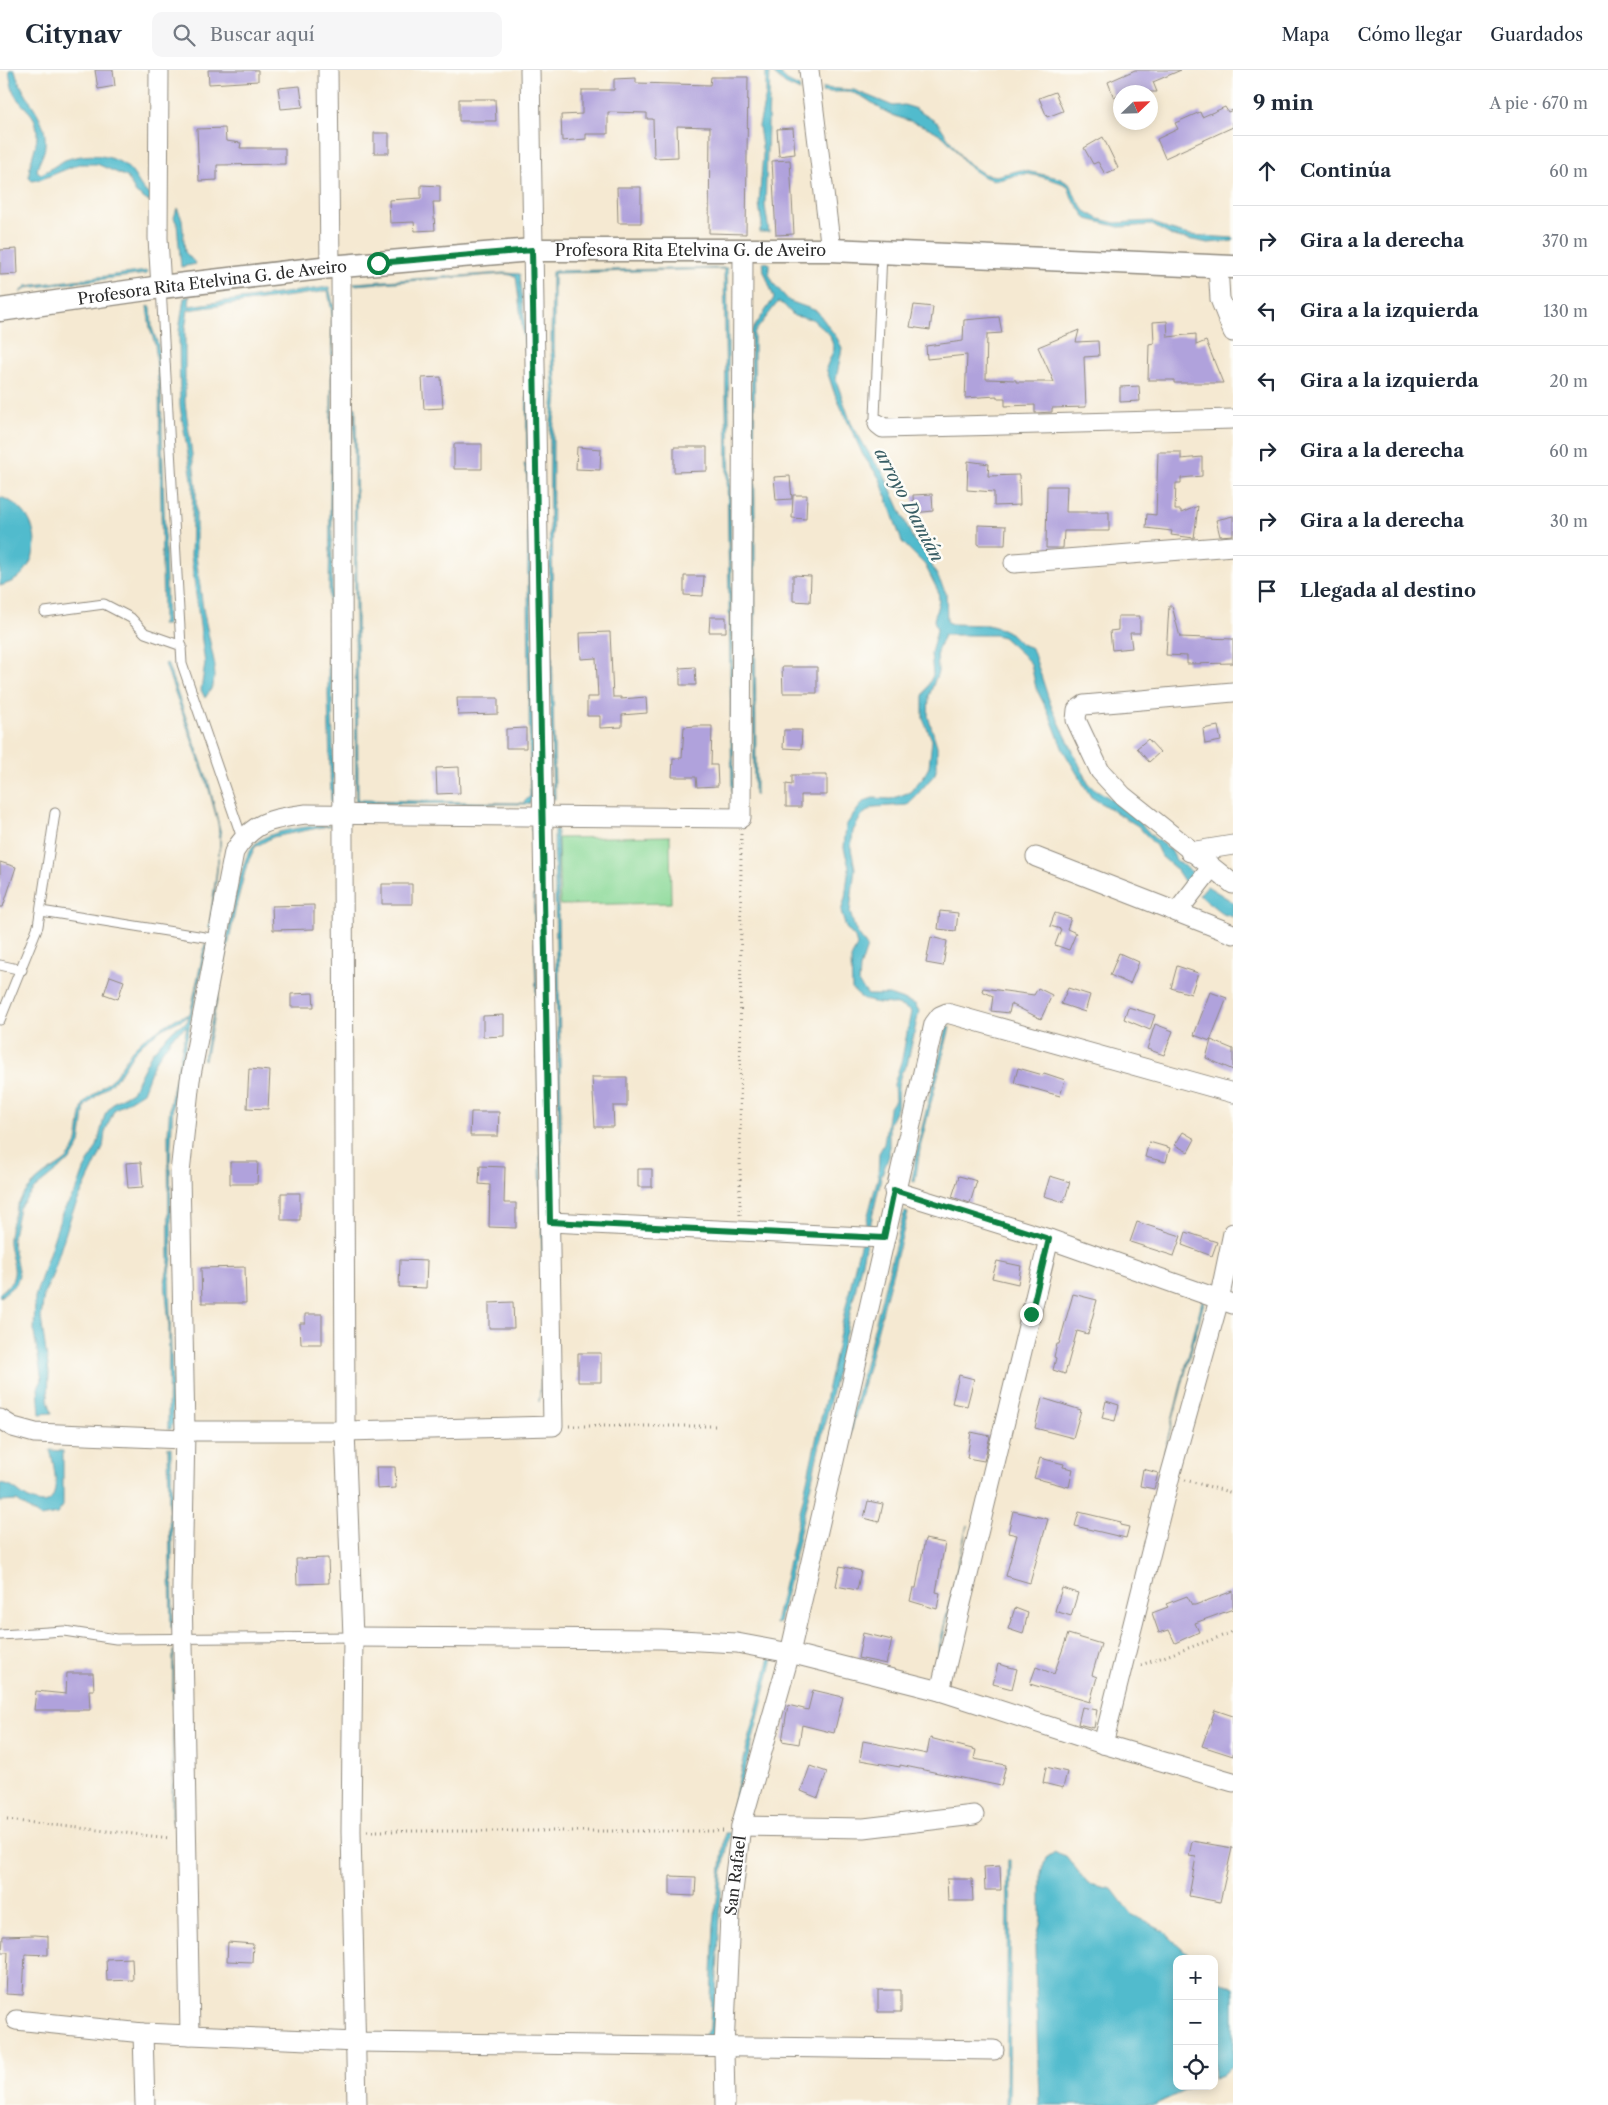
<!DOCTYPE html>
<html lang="es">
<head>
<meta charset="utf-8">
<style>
	:root { --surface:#fff; --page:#f6f6f7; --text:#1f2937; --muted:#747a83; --line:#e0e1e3 }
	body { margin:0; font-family:"Libre Caslon Text",serif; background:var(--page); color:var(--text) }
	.controls { position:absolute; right:15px; bottom:15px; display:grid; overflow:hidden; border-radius:10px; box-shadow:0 2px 12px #0003 }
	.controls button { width:45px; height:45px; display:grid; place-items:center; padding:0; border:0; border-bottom:1px solid var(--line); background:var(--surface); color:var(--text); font:25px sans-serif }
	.compass { position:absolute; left:1113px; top:15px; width:45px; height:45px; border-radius:50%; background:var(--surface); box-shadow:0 2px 12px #0003; rotate:67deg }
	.stop { position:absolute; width:15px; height:15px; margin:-11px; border:4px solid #0b8043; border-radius:50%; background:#fff }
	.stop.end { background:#0b8043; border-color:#fff; box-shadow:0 1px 5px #0008 }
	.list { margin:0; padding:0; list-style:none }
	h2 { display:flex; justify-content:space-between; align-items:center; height:65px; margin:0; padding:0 20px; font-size:21px }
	h2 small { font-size:16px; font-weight:400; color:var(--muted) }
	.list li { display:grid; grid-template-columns:32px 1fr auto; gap:15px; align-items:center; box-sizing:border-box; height:70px; padding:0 20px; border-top:1px solid var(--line) }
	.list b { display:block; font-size:19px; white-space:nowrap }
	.list em { font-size:16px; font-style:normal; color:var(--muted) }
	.icon { flex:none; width:28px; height:28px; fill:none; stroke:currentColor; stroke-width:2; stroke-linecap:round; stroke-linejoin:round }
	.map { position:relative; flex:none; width:1233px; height:2035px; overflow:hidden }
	header { display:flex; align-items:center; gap:30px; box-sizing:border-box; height:70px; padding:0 25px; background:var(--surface); border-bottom:1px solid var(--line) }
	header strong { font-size:24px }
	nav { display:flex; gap:28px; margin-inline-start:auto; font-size:18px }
	.search { width:350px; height:45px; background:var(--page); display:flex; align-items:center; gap:12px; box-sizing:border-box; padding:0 18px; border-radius:10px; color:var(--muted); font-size:19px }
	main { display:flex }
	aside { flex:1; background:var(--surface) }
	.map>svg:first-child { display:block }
</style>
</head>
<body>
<header>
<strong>Citynav</strong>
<div class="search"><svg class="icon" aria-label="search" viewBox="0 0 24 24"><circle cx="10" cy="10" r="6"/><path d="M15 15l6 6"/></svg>Buscar aquí</div>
<nav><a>Mapa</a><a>Cómo llegar</a><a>Guardados</a></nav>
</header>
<main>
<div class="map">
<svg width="1233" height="2035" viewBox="0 0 1233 2035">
	<rect width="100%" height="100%" fill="#fdfcf7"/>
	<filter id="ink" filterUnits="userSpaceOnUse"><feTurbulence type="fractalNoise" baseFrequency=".02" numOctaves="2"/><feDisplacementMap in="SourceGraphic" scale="10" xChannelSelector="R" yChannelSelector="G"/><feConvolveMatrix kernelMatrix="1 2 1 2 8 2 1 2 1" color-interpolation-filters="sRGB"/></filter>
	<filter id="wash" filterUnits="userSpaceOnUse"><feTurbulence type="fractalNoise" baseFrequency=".0096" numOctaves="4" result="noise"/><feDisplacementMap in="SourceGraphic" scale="20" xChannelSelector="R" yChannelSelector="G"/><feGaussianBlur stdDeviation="1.12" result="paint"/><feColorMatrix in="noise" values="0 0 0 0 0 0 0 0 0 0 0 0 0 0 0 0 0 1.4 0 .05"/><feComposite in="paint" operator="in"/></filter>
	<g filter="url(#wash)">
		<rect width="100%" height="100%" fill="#f5e9d2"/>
		<path fill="#8bd998" stroke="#5b8262" d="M670,766L671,833L560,835L558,768Z"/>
		<path fill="#51bbcd" stroke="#3e737c" d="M9,0H15C22,29 48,45 45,75C45,84 38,92 37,101L41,104C50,100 57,94 65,90C85,83 109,83 126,96C137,105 139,118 151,126L149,132L136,123L127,107L97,94H79L42,109L32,111L29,108C28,90 41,73 36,54C33,41 19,35 14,23C11,16 10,7 9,0Z
			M766,0H777L787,11L799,17L800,21L785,14L770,0L765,136L769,162H759L762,155L759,134L763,84L759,56L766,24Z
			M823,18L854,20L893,36L904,35L914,38L938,53L960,85L971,96L984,104L996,106L1021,100L1059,108L1071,115L1076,128L1085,141L1099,149L1115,153L1152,151L1167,159L1189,165L1233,168V171L1208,173L1172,166L1152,155L1119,157L1087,149L1072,128L1068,116C1059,111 1034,104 1024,104C1011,104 1000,114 987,108C962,98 959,79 941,65C923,52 900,51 881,39C873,34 865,27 856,24C847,20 832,23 822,22Z
			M177,138L182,149L185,182L196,194L181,197L177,154L174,148Z
			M763,192L769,193V204L774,214L789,231L817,241L837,268L842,278L836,310L851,353L873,390L883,402L913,469L926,484L946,523L947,551L951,554L988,555L1002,559L1010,563L1021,574L1032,578L1050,633L1089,715L1130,741L1153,767L1171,780L1176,790L1196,805L1188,817L1176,799L1161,786L1156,776L1138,756L1091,727L1063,680L1050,646L1036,618L1031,594L1022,584L1003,567L995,565H944L937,582L938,602L929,626L928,646L937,676V695L935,704L908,735L874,737L862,745L853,761L851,779L855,798L850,842L855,859L867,877L860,898L859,914L868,925H889L915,934L919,941L907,995L901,1003L898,1016L897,1038L889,1054V1086L882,1104L779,1553L775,1554L857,1187L878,1107L879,1083L884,1074L889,1039L895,1030L894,1014L902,989L911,942C892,926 870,942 852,919L851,889L857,875L855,868L846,858L841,842L845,828L849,797L844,778L846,755L864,731L873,728L891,729L910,722L924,706L929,697L932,670L923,649V626L933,605L931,583L937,560L934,550L939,530L938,521L925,495L902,472L880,409L863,385L834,322L826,298L834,279L830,265L812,249L794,246L784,235L778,232L754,263L756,725H754L751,262L774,228L764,201Z
			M727,198L734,727L732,728L724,199L554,203V280L557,326L553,361L552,573L555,729H553L549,573L550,360L554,327L551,281L552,202L555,201Z
			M147,201V204L26,218L20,223L26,216Z
			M504,203L520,204L528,289L529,380L527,381L526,289L516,206L505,204L354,215V213Z
			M329,217L335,243L332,313V623L334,733H331L328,624L332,243L328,221L188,240L185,259V333L196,414V486L203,539L215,596L213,616L205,628L201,620L205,594L191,486L193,415L180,336L179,261L184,228L190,226L189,236Z
			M147,236L151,237L152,258L158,274L161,322L167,555H161L163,550L159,322L155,274L150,259Z
			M354,337L356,338L358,730L523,733L530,726L527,405L524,394L529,395L534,702L531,731L529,734L356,733Z
			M0,427C37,438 47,483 18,508C13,512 6,514 0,516Z
			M167,593L209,714L221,764L211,858H209L220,774L218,753L208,716L165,594Z
			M333,755L273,767L255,777L247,794L236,836L205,990L203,989C209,964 214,939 219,914C225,885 236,796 253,776C268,759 311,756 333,755Z
			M533,757L546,1261L539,1332L544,1261L532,761L530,758Z
			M557,759L562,1132L560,1133L554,760Z
			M1207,816L1233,832V847L1223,844L1199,825Z
			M205,874L207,875L173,1033L170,1092L172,1188L169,1211L173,1352L171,1359H168L169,1256L165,1212L169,1193L168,1063L170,1033L187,956L173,966L154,993L143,1022L114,1040L105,1062L103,1078L72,1143L52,1206L44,1224L41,1248L49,1303L48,1330L52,1343L40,1344L38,1318L42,1310L34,1263L35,1227L62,1143L77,1119L84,1100L97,1076L105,1044L114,1032L132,1022L151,984L162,971L174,959L187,952L189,946L162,959L144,972L134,982L118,1007L85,1036L80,1074L71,1089L34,1119L19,1138L12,1170L19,1205L16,1214L0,1227V1223C23,1205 12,1197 9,1173C8,1163 13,1149 16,1139C20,1127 31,1115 41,1107C50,1099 65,1094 71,1084C82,1069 77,1050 84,1033L115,1006L132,980L143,969L177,948L190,944Z
			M947,956L950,957L921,1073L915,1112L912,1111L918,1074Z
			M904,1142L908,1143L827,1455H824Z
			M1203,1227L1205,1228L1161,1395Z
			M168,1377L171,1378L173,1557L171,1558Z
			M50,1380L63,1381V1436L57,1444L40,1447L17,1431L0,1432V1414C13,1415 17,1422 27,1428C66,1449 55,1397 50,1380Z
			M967,1455L935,1605L933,1604Z
			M173,1581H174L173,1753L172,1752Z
			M771,1582L774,1584L734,1745H730Z
			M725,1763H730L722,1805L714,1963L711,1974L701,1971L710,1957L714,1854Z
			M1055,1782L1066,1786L1088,1814L1112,1819L1131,1844L1163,1861L1194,1889H1177V2016H1195L1154,2035H1039L1035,1876L1041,1850V1803L1046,1788Z
			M1008,1790H1011L1009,2035H1006Z
			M1214,1908L1233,1918V1995L1225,2004L1214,2008Z"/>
		<g id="blocks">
			<path fill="#b0a2dc" d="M95,0H113L115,16L98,19Z
				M208,0H258V11L209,14Z
				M1135,0H1181L1153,12L1157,22H1120V25L1114,28L1108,12Z
				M711,7H748L746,164L709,163L710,57L677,56L678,87L654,88L653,49H647V43L608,42V64H586V69L562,71L561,45L582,44V20H614V9L636,8V13L710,15Z
				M300,16L303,37L281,39L278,18Z
				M1055,22L1063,41L1047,47L1039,28Z
				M459,29H495L496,51H459Z
				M1225,37L1228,42L1233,40V57L1165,88L1157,69L1178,59L1175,53L1200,42L1202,47Z
				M225,58L226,71L241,73L240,78H285V94L217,95V110L199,111L197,59Z
				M793,58L795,84L779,86L777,59Z
				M374,63H389V83H374Z
				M1103,67L1118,98L1105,104L1098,92L1093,94L1084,78Z
				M790,90L794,164L776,165L772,91Z
				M421,115L440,116V132H433L435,160L415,161L414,152L390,153L389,130L421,128Z
				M617,117H641V153H618Z
				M17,179L18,204L0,205V180Z
				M914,235L933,237L930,260L910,257Z
				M999,247L1002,263L987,264L986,309L1016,310V312H1054L1038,277L1079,260L1076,272L1098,271L1099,286L1084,287L1086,337L1052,338V342L1035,343V335L1005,336V328H997V326L965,328L967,285L927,289L926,276L963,271L964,250Z
				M1167,251L1168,267L1196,264V275L1206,271L1223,313H1174V310H1148L1149,274L1154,273L1153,252Z
				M441,307L443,338L424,339L422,308Z
				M1139,316L1140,331L1120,332V317Z
				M454,374H482V399H454Z
				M577,377L601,379L600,400L576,399Z
				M674,377H707V401L674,402Z
				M1158,382H1181V389L1202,387V406L1181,408V413H1176L1175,440H1181V443L1198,436L1194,468L1171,465L1172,461L1146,458L1147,444L1156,445Z
				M968,391L989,394L988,406L1019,405L1020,435L994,436V422L967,420Z
				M790,406L792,429L776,430L774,407Z
				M1047,416H1067L1066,442H1109V461H1064L1063,478H1046Z
				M932,424L933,441L914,443L913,425Z
				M793,425H807L806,449L792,448Z
				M1233,446V465L1220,466L1216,450Z
				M978,455L1006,456L1005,475H978Z
				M793,505L811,506L810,532L793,531Z
				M684,506H704L703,526L684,525Z
				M1169,536H1172L1180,567L1233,569V593L1187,594V586L1166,585Z
				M1118,546H1140V563H1130L1132,578L1112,580L1110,561L1118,560Z
				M710,547H726V562H709Z
				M610,562L613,627H621V629L646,627L647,643L622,645V657L600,658V646H587V627H598L596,588L581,589L580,563Z
				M695,597L696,615H680V598Z
				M782,597H817V623H783Z
				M457,628H498V644L458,645Z
				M696,656H712L711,695H717L718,716L697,717L696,707H672L673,688H682L684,657Z
				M1218,656L1221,671L1205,674L1203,659Z
				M526,658V678H506V659Z
				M784,660H802L801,679L783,678Z
				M1148,669L1160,682L1149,692L1137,678Z
				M459,697L460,723L437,724L436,698Z
				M792,705H827V725H801V737H786V714L792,715Z
				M0,792L16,797L3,837H0Z
				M382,814H412V834H382Z
				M314,835V859L273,860L272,836Z
				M940,841L958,843L956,861L938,859Z
				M1055,843L1071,848L1067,859L1076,863L1069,880L1055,875L1061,859L1050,856Z
				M931,867L947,871L943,896L926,893Z
				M1119,883L1139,892L1130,914L1110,905Z
				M1177,896L1198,903L1191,924L1171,918Z
				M110,906L124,911L118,929L104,924Z
				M983,918L1034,925L1038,918L1052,925L1041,949L1011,934L1009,943L991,941L993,926L982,921Z
				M1068,918L1090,925L1085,942L1061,934Z
				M1210,922L1227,928L1210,971L1194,965Z
				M313,923L314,937H291V924Z
				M1128,937L1155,945L1150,960L1124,949Z
				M504,945V966L483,967V946Z
				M1155,954L1173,961L1164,985L1147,979Z
				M1211,970L1233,979V1000L1206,988Z
				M1018,998L1043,1005L1044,1003L1065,1010L1060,1026L1014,1013Z
				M249,999L270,1001L268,1039L247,1038Z
				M592,1007H627V1036H613L614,1057H595Z
				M471,1042H499L498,1066H470Z
				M1183,1062L1195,1069L1188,1082L1175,1075Z
				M1149,1072L1170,1078L1166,1092L1145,1087Z
				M141,1092L143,1117L128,1118L126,1093Z
				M230,1092H258L257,1114H230Z
				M480,1096L505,1097L504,1133H516V1158L489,1157L490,1115L479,1114Z
				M638,1099H652V1117H638Z
				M959,1106L977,1111L970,1133L952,1127Z
				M1050,1106L1070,1112L1064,1132L1044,1126Z
				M281,1123H300V1150H281Z
				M1137,1152L1181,1166L1174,1186L1130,1172Z
				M1186,1162L1217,1172L1212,1186L1182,1175Z
				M400,1190L427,1191L426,1218L399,1217Z
				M997,1191L1021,1196L1018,1214L992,1208Z
				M245,1197L246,1233H202L201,1198Z
				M1073,1224L1097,1230L1088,1264L1077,1261L1065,1304L1053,1300L1056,1288L1054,1287L1057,1274H1059Z
				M513,1232L514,1258H489V1233Z
				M305,1244H322V1274H301L300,1253H305Z
				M578,1283H601V1312H578Z
				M959,1305L974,1309L967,1336L952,1333Z
				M1042,1328L1081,1340L1073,1368L1035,1358Z
				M1106,1331L1119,1335L1115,1351L1102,1348Z
				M971,1362L990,1366L984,1391L967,1388Z
				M1040,1388L1064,1394L1063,1397L1073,1399L1069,1417L1034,1408Z
				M376,1397H395L396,1418L377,1419Z
				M1143,1399L1158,1403L1154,1419L1140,1416Z
				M868,1431L883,1434L879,1452L864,1448Z
				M1013,1441L1048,1449L1030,1513L1006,1506L1017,1465L1008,1463Z
				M1079,1442L1121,1452L1120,1455L1129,1457L1126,1468L1075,1456Z
				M925,1469L945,1473L936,1522L940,1523L937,1539L910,1531L913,1518H916Z
				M328,1488L329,1513L297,1514L296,1489Z
				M840,1496L861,1501L857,1520L836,1516Z
				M1062,1518L1078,1523L1071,1546L1055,1541Z
				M1233,1521V1539L1195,1553L1199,1562L1175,1573L1169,1560L1159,1563L1152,1543L1168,1537L1166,1534L1187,1526L1192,1535H1195Z
				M1015,1538L1028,1543L1023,1564L1008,1559Z
				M863,1563L892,1570L886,1594L858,1588Z
				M1068,1564L1101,1574L1092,1605L1097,1607L1090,1632L1030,1614L1036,1597L1054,1604Z
				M998,1594L1017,1599L1012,1619L993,1614Z
				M67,1603H93L94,1620H89L90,1640H34L36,1621L66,1624Z
				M813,1620L843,1627L834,1663L802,1655L799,1674L782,1671L788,1635L808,1640Z
				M1082,1637L1097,1640L1094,1658L1078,1654Z
				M1215,1640L1233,1646V1686L1202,1676Z
				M930,1668L976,1680L974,1689L1006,1695L1001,1716L900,1695V1697L860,1690L863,1671L927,1684Z
				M810,1696L827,1702L818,1728L801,1721Z
				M1046,1697L1067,1702L1063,1718L1043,1713Z
				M1192,1771L1232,1778L1220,1832L1189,1826L1196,1787L1189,1786Z
				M1000,1796L1001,1820H985L984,1797Z
				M670,1806L696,1807L695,1826L670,1825Z
				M947,1809H972L973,1831H948Z
				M35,1865L48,1866V1885L25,1884L23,1925L6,1924L8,1882H2L3,1866Z
				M228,1872L253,1874L252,1892L227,1891Z
				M132,1888L133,1910L107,1911L106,1889Z
				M878,1920H901V1942H878Z"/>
		</g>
	</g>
	<g filter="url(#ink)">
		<use href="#blocks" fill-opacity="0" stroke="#908a7e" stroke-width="1"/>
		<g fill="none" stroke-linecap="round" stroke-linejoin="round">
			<defs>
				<path id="service" d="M161,217L182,594L242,768
					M878,354L875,347L882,182
					M45,542L104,534L131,548L145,563L182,576
					M41,841L217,869
					M0,895L22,900
					M0,950L38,856L55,743
					M0,1565L64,1561L116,1569L353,1567"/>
				<g id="minor">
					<path d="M159,0L158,168L161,217"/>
					<path d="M328,0L330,197"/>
					<path d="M809,0L831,180"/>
					<path d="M341,196L345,1361L353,1567L351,1761L357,2035"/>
					<path d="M1218,196L1220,229L1233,262"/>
					<path d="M878,354L883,358L1233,349"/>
					<path d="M1014,493L1233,476"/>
					<path d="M1233,622L1084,635L1077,640L1076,650L1100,701L1123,726L1233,814"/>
					<path d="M1190,782L1233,775"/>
					<path d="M1036,787L1233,864"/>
					<path d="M1177,842L1211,798"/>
					<path d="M894,1121L1049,1169L1233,1234"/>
					<path d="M550,1152L884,1168"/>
					<path d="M0,1349L13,1357L35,1363L183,1369"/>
					<path d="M185,1361H345L553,1356L530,0"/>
					<path d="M353,1567L661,1569L737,1573L790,1583L940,1621L1103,1674L1233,1712"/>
					<path d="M940,1621L1049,1169"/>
					<path d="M1103,1674L1170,1406L1219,1230L1233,1163"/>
					<path d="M741,1756L864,1758L974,1745"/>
					<path d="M16,1950L143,1963L357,1972L994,1980"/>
					<path d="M143,1963L145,2035"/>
					<path d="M190,1965L182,1518L185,1361L180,1103L190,1010L234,782C253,751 272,749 306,744L741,748L743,179"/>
					<path id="s1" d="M725,2035L724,1978L730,1846L741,1756L790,1583L934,954L940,946L947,943L1233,1023"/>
				</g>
				<g id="tertiary">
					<path id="s2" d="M0,240L161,217L330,197L532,180H831L1233,197"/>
				</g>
			</defs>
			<use href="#service" stroke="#908a7e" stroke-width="11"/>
			<use href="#minor" stroke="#908a7e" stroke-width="21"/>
			<use href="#tertiary" stroke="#908a7e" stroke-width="25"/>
			<path stroke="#908a7e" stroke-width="3" stroke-dasharray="1 4" stroke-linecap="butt" d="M740,1145L741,764
				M569,1356H719
				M1185,1410L1233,1423
				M1141,1595L1233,1562
				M7,1750L170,1768
				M367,1761H723"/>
			<use href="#service" stroke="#fff" stroke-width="9"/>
			<use href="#minor" stroke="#fff" stroke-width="19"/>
			<use href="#tertiary" stroke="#fff" stroke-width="22"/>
		</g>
	</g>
	<g fill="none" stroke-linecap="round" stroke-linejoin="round" filter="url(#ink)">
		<path stroke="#0b8043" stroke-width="6" d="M378,193L532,180L550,1152L884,1168L894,1120L1049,1169L1031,1244"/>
	</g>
	<g text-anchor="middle" stroke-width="5" stroke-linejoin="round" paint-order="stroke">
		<g font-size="16" fill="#2b2b2b" stroke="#fdfcf7">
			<text dy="6" stroke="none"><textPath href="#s2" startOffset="694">Profesora Rita Etelvina G. de Aveiro</textPath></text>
			<text dy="6" stroke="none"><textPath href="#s2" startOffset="214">Profesora Rita Etelvina G. de Aveiro</textPath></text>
			<text dy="6" stroke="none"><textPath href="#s1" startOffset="230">San Rafael</textPath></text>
		</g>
		<g font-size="18" font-style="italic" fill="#385d64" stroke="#fdfcf7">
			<text transform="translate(909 435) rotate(62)" y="6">arroyo Damián</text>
		</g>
	</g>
</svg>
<div class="controls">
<button>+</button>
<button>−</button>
<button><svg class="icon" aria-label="locate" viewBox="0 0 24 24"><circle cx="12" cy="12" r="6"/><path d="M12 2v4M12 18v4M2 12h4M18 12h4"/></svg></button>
</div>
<svg class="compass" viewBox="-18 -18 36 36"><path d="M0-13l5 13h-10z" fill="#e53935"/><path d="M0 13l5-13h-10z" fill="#747a83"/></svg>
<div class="stop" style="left:378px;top:193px"></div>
<div class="stop end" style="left:1031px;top:1244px"></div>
</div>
<aside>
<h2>9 min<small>A pie · 670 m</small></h2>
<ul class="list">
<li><svg class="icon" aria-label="ahead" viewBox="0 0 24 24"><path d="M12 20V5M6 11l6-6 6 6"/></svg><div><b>Continúa</b></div><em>60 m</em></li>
<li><svg class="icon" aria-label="right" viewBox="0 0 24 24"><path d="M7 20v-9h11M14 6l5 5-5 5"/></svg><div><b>Gira a la derecha</b></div><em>370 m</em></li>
<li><svg class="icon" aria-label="left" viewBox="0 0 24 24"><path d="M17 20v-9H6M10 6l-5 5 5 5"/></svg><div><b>Gira a la izquierda</b></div><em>130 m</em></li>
<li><svg class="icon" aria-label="left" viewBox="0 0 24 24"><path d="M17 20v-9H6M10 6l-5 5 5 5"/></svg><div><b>Gira a la izquierda</b></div><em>20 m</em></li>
<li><svg class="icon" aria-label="right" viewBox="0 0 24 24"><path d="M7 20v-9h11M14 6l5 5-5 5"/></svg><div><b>Gira a la derecha</b></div><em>60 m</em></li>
<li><svg class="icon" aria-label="right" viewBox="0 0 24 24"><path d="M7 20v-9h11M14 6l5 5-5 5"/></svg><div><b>Gira a la derecha</b></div><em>30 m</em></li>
<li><svg class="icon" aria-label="arrive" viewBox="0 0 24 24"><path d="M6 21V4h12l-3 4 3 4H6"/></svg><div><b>Llegada al destino</b></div></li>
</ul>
</aside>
</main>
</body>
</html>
